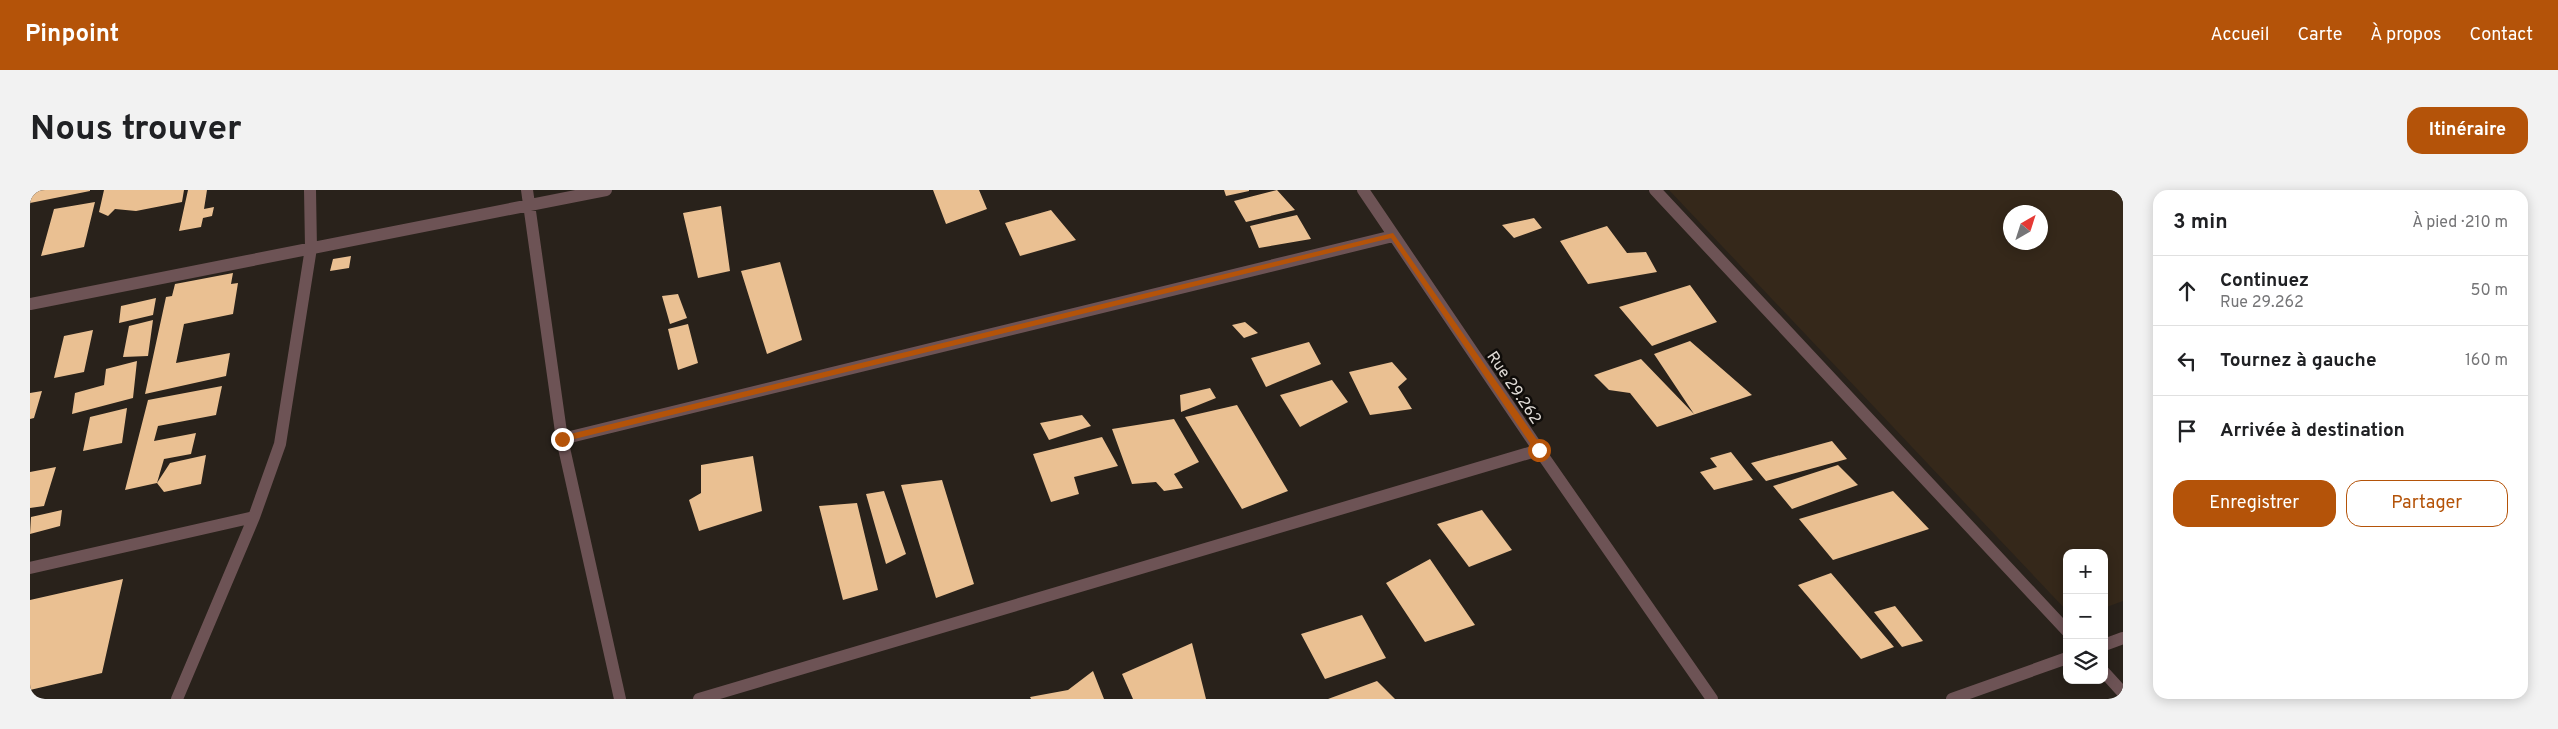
<!DOCTYPE html>
<html lang="fr">
<head>
<meta charset="utf-8">
<style>
	:root { --surface:#fff; --page:#f2f2f2; --text:#202124; --muted:#757577; --line:#e0e0e0; --accent:#b45309 }
	body { margin:0; font-family:Overpass,sans-serif; background:var(--page); color:var(--text) }
	.controls { position:absolute; right:15px; bottom:15px; display:grid; overflow:hidden; border-radius:10px; box-shadow:0 2px 12px #0003 }
	.controls button { width:45px; height:45px; display:grid; place-items:center; padding:0; border:0; border-bottom:1px solid var(--line); background:var(--surface); color:var(--text); font:25px sans-serif }
	.compass { position:absolute; left:1973px; top:15px; width:45px; height:45px; border-radius:50%; background:var(--surface); box-shadow:0 2px 12px #0003; rotate:39deg }
	.stop { position:absolute; width:15px; height:15px; margin:-11px; border:4px solid #b45309; border-radius:50%; background:#fff }
	.stop.end { background:#b45309; border-color:#fff; box-shadow:0 1px 5px #0008 }
	.list { margin:0; padding:0; list-style:none }
	h2 { display:flex; justify-content:space-between; align-items:center; height:65px; margin:0; padding:0 20px; font-size:21px }
	h2 small { font-size:16px; font-weight:400; color:var(--muted) }
	.list li { display:grid; grid-template-columns:32px 1fr auto; gap:15px; align-items:center; box-sizing:border-box; height:70px; padding:0 20px; border-top:1px solid var(--line) }
	.list b { display:block; font-size:19px; white-space:nowrap }
	.list p { margin:0; font-size:16px; white-space:nowrap; color:var(--muted) }
	.list em { font-size:16px; font-style:normal; color:var(--muted) }
	.actions { display:flex; gap:10px; padding:15px 20px }
	.actions a { flex:1; padding:11px 0; border:1px solid var(--accent); border-radius:15px; text-align:center; font-size:18px; color:var(--accent) }
	.actions .main { background:var(--accent); color:#fff }
	.icon { flex:none; width:28px; height:28px; fill:none; stroke:currentColor; stroke-width:2; stroke-linecap:round; stroke-linejoin:round }
	.map { position:relative; flex:none; width:2093px; height:509px; overflow:hidden; border-radius:15px }
	header { display:flex; align-items:center; gap:30px; box-sizing:border-box; height:70px; padding:0 25px; background:var(--accent); color:#fff }
	header strong { font-size:24px }
	nav { display:flex; gap:28px; margin-inline-start:auto; font-size:18px }
	.intro { display:flex; align-items:center; justify-content:space-between; box-sizing:border-box; height:120px; padding:0 30px }
	h1 { margin:0; font-size:35px }
	.button { padding:12px 22px; border-radius:15px; background:var(--accent); color:#fff; font-size:18px; font-weight:700 }
	main { display:flex; gap:30px; padding:0 30px }
	aside { flex:1; background:var(--surface); border-radius:15px; box-shadow:0 2px 12px #0003 }
	.map>svg:first-child { display:block }
</style>
</head>
<body>
<header>
<strong>Pinpoint</strong>
<nav><a>Accueil</a><a>Carte</a><a>À propos</a><a>Contact</a></nav>
</header>
<div class="intro"><h1>Nous trouver</h1><a class="button">Itinéraire</a></div>
<main>
<div class="map">
<svg width="2093" height="509" viewBox="0 0 2093 509">
	<rect width="100%" height="100%" fill="#29221b"/>
	<path fill="#35281a" fill-rule="evenodd" d="M1639,0H2093V411L2074,418V363H2037V421ZM1980,22H2010V52H1980Z"/>
	<path fill="#eac092" d="M0,0H60V1L0,13Z
		M74,0H154L152,12L106,21L85,19L78,26L69,22Z
		M158,0H177L174,19L184,17L182,26L173,28L171,37L149,41Z
		M903,0H949L957,19L916,34Z
		M1194,0H1219V1L1196,6Z
		M1247,0L1265,20L1216,32L1204,11Z
		M65,12L54,57L11,66L24,19Z
		M691,16L700,81L668,88L653,23Z
		M1021,20L1046,50L990,66L975,33Z
		M1267,25L1281,49L1229,58L1220,36Z
		M1504,28L1512,38L1484,48L1472,35Z
		M1577,36L1597,63L1616,62L1627,82L1558,94L1530,51Z
		M321,66L319,78L300,81L303,69Z
		M750,72L772,150L737,164L711,81Z
		M203,83L201,94L208,93L203,124L154,134L146,173L200,163L196,186L115,204L136,107L142,106L145,94Z
		M1660,95L1687,132L1622,156L1589,117Z
		M648,104L657,128L640,134L632,106Z
		M126,108L123,125L89,133L91,116Z
		M123,130L118,166L93,167L99,136Z
		M1215,132L1228,143L1214,148L1202,135Z
		M658,134L668,173L648,180L638,139Z
		M63,140L54,182L24,188L34,146Z
		M1660,151L1722,205L1627,237L1600,203L1579,200L1564,185L1611,169L1664,224L1624,164Z
		M1279,152L1291,174L1236,197L1221,168Z
		M107,171L103,208L42,224L45,203L74,195L76,179Z
		M1362,172L1377,189L1368,197L1382,219L1340,225L1319,182Z
		M1302,190L1318,212L1270,237L1250,205Z
		M192,196L186,225L128,236L124,251L166,243L161,264L134,269L127,293L95,300L118,210Z
		M1180,198L1186,208L1151,222L1150,205Z
		M12,201L4,228L0,229V203Z
		M1207,215L1258,301L1212,319L1155,227Z
		M97,218L92,253L53,261L60,227Z
		M1052,225L1061,236L1019,250L1010,233Z
		M1144,229L1169,272L1144,284L1153,298L1134,301L1126,292L1102,294L1082,239Z
		M1072,247L1088,276L1044,287L1049,304L1021,312L1003,264Z
		M1802,251L1817,269L1736,291L1721,273Z
		M1701,262L1723,290L1684,300L1670,282L1687,277L1680,268Z
		M176,265L171,294L134,302L127,293L140,273Z
		M723,266L732,321L669,341L659,310L671,303V275Z
		M1808,275L1828,295L1762,319L1743,296Z
		M26,277L14,316L0,318V282Z
		M912,290L944,394L906,408L871,295Z
		M854,301L876,364L856,374L836,304Z
		M1863,301L1899,339L1803,370L1769,329Z
		M827,313L848,400L813,410L789,316Z
		M32,320L30,336L0,344L1,327Z
		M1452,320L1482,360L1439,377L1407,334Z
		M1400,369L1445,435L1395,452L1356,393Z
		M1801,383L1864,457L1831,469L1768,395Z
		M93,389L72,483L0,500V410Z
		M1865,416L1893,451L1872,457L1844,422Z
		M1332,425L1356,468L1295,489L1271,444Z
		M1162,453L1176,509H1103L1092,484Z
		M1063,481L1074,509H1001L1000,507L1038,500Z
		M1347,491L1365,509H1298Z"/>
	<g fill="none" stroke-linecap="round" stroke-linejoin="round">
		<path stroke="#6d5355" stroke-width="12" d="M497,0L532,249L590,509
			M1333,0L1509,260L1682,509
			M1625,0L2037,441
			M0,114L576,0
			M532,249L1363,46
			M0,378L224,327
			M2074,455L2093,448
			M2074,482L2093,503
			M147,509L224,327L250,254L281,58L280,0
			M669,509L1509,260
			M1922,509L2037,468"/>
	</g>
	<path fill="#b45309" d="M1363,43L1512,257V262H1506L1361,48L532,252L528,249L532,246Z"/>
	<g text-anchor="middle" stroke-width="5" stroke-linejoin="round" paint-order="stroke">
		<g font-size="16" fill="#e0dbd6" stroke="#0f0c09">
			<text transform="translate(1485 197) rotate(56)" y="6">Rue 29.262</text>
		</g>
	</g>
</svg>
<div class="controls">
<button>+</button>
<button>−</button>
<button><svg class="icon" aria-label="layers" viewBox="0 0 24 24"><path d="M12 4l9 5-9 5-9-5zM3 14l9 5 9-5"/></svg></button>
</div>
<svg class="compass" viewBox="-18 -18 36 36"><path d="M0-13l5 13h-10z" fill="#e53935"/><path d="M0 13l5-13h-10z" fill="#757577"/></svg>
<div class="stop" style="left:1509px;top:260px"></div>
<div class="stop end" style="left:532px;top:249px"></div>
</div>
<aside>
<h2>3 min<small>À pied · 210 m</small></h2>
<ul class="list">
<li><svg class="icon" aria-label="ahead" viewBox="0 0 24 24"><path d="M12 20V5M6 11l6-6 6 6"/></svg><div><b>Continuez</b><p>Rue 29.262</p></div><em>50 m</em></li>
<li><svg class="icon" aria-label="left" viewBox="0 0 24 24"><path d="M17 20v-9H6M10 6l-5 5 5 5"/></svg><div><b>Tournez à gauche</b></div><em>160 m</em></li>
<li><svg class="icon" aria-label="arrive" viewBox="0 0 24 24"><path d="M6 21V4h12l-3 4 3 4H6"/></svg><div><b>Arrivée à destination</b></div></li>
</ul>
<div class="actions"><a class="main">Enregistrer</a><a>Partager</a></div>
</aside>
</main>
</body>
</html>
